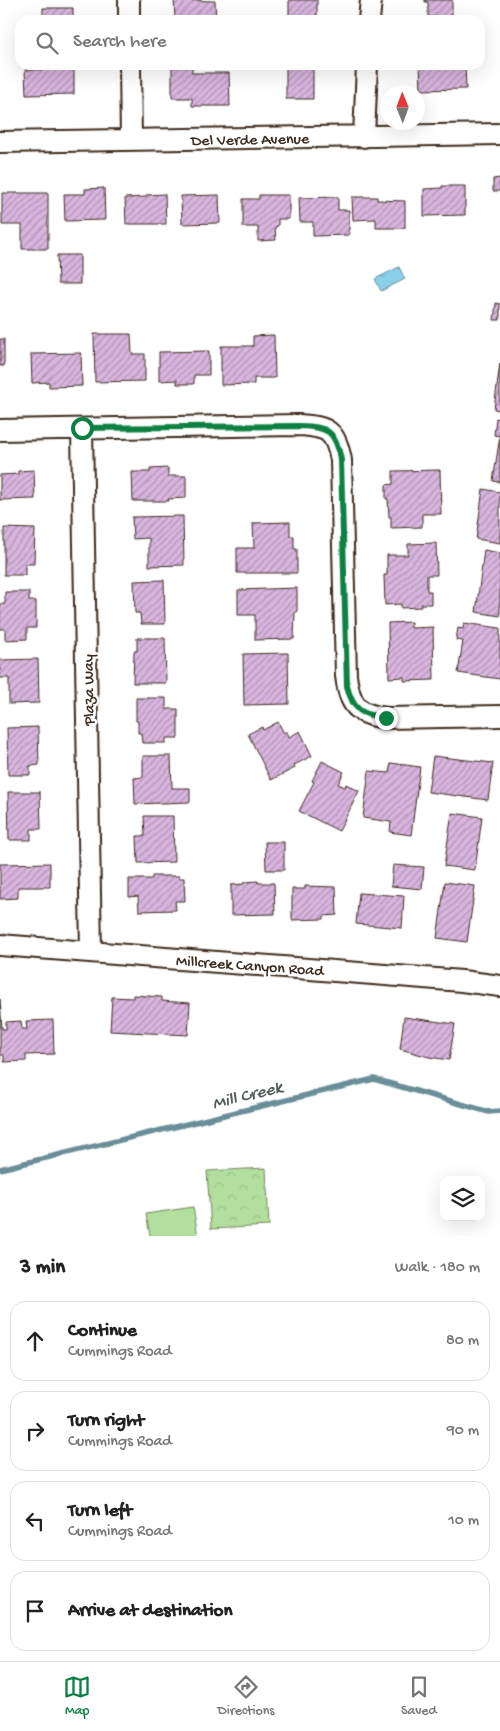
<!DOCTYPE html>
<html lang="en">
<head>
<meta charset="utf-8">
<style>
	:root { --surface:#fff; --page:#f2f2f2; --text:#222; --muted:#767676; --line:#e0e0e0; --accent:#0b8043 }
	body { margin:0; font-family:"Gochi Hand",sans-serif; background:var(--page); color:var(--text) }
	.controls { position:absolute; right:15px; bottom:15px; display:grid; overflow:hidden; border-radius:10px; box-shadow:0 5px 20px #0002 }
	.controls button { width:45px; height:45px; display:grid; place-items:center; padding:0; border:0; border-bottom:1px solid var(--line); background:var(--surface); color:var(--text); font:25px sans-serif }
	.compass { position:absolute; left:380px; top:85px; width:45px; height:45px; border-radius:50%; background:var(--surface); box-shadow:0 5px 20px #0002; rotate:359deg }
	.stop { position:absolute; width:15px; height:15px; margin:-11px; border:4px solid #0b8043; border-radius:50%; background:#fff }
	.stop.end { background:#0b8043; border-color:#fff; box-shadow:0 1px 5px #0008 }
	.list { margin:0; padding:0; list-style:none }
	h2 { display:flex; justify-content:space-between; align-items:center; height:65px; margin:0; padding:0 20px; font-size:21px }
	h2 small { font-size:16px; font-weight:400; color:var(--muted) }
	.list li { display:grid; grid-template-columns:32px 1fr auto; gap:15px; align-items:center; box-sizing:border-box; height:80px; margin:0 10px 10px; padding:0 10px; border:1px solid var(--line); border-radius:15px }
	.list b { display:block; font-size:19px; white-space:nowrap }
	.list p { margin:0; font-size:16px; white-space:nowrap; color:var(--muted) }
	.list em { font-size:16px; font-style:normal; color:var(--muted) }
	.icon { flex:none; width:28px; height:28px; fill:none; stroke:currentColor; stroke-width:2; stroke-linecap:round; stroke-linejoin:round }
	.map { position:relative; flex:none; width:500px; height:1236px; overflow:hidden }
	.search { position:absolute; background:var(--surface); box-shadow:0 5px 20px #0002; left:15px; right:15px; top:15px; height:55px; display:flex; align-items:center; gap:12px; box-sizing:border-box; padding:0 18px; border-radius:15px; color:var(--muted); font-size:19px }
	.sheet { height:425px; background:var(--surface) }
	nav { display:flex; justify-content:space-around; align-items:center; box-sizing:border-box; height:70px; border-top:1px solid var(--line); background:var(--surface); font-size:14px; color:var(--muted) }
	nav a { display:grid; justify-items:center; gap:2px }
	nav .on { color:var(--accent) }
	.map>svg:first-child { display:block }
</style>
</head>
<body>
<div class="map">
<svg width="500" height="1236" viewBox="0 0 500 1236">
	<defs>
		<pattern id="park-crowns" width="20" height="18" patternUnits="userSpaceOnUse" patternTransform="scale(1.25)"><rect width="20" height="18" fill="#b2df9e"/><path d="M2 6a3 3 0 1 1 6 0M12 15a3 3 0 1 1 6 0" fill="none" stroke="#9ac088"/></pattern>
		<pattern id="water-ripples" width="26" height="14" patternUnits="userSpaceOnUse" patternTransform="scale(1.25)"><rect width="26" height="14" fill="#89d1ea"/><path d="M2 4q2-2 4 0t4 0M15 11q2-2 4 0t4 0" fill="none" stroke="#77b4c8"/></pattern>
		<pattern id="building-hatch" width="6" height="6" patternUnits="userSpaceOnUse" patternTransform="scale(1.25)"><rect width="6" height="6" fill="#d9b5df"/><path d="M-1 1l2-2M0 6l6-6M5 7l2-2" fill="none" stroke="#b193b4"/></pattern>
	</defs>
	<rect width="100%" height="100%" fill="#fff"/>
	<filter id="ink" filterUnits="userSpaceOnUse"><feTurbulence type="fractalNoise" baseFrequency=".02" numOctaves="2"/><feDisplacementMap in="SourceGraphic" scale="10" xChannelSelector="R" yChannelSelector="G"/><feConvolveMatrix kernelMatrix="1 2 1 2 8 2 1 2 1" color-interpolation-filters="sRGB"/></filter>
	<g filter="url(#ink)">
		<path fill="#b2df9e" stroke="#76845e" d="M193,1207L198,1236H150L146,1214Z"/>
		<path fill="url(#park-crowns)" stroke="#76845e" d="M266,1168L269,1226L211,1229L207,1171Z"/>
		<path fill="url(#water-ripples)" stroke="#6a8e98" d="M399,267L405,279L381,291L375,279Z"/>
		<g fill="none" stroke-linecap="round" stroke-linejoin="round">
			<path stroke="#6a8e98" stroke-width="5.5" d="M0,1169L374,1079L489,1112L500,1111"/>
		</g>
		<path fill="url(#building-hatch)" stroke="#3b2a1e" d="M174,0L215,1L216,20H175Z
			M289,0H317V20H289Z
			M425,0H452V17H428V2H425Z
			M43,8H73V20H43Z
			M286,65H313V99H286Z
			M420,65H465L466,89L421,90Z
			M172,67H192V73H229L230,106H192V98H172Z
			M74,69V94L26,95L25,70Z
			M500,178V191H493V179Z
			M442,186H465V215L424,216V189L442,188Z
			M104,188L105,220L65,221L64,194H85V189Z
			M2,193H48V249H22V225H2Z
			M165,194L166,224H126L125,198L146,197V195Z
			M219,195L220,223L182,224L181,196Z
			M259,195H289V219H278V226L275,227L276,240L258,241V227H243V199H259Z
			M338,197V210H349V235L313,236V222H300L299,198Z
			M352,197H377V200L405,201V228H376V219L353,220Z
			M57,255H80V284H58Z
			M496,303L500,304V320H494Z
			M94,334H131L132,354H145V381L95,382Z
			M274,335L275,378H254V384L221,385V346H253V336Z
			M0,339H4V366H0Z
			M209,351V375H194V384H177V380L159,381V352Z
			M81,353L82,386L49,387V382L32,383L31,354Z
			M500,363V410L494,409Z
			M496,418L500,419V482L493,481L500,436L494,435Z
			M168,468V476H186V498L168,499L169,501H133L132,472H150V469Z
			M34,470L35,499L0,500V475L18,474V471Z
			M440,470L441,514H422V527L391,528V517H389L388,499H386V485L393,484V471Z
			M483,489L500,492V543L476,539Z
			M183,516L184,565L149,566V538L133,539L132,517Z
			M290,522V536H294V549H297V573H237V548H254L253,523Z
			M4,528L35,529L34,564H25V575H4Z
			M436,543L437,575H427V591H431V604H421V607L401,608V604L385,605L384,575H387V555H408V544Z
			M484,550L500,553V616L476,612Z
			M164,580L165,624H141L140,613H135L134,581Z
			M297,588V612H295L294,639L255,640V615H238V590Z
			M5,592H29V601H36V628H27V639L5,640V629H0V604H5Z
			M411,622V628L433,627L434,680L404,681V677L389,678L388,623Z
			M464,623L500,628V679L458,673L463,641L456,640L458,628L463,629Z
			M137,638H165L166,683H133L134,651H137Z
			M288,653L289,704L244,705L243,654Z
			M38,659L39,703L9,704V678H0V660Z
			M136,698H166V709H178V738H166V743H142L141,733H138V721H136Z
			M278,722L284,733L287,731L289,737L300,731L312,756L294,765L295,768L271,780L248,734L262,727L263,730Z
			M38,727L39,765L30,766V775H8L7,728Z
			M143,756H171L172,788H190V802L135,804L134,778L143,777Z
			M433,756L493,763L488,800L428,792Z
			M322,761L344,772L338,784L345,787L346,784L359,791L339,831L299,811L314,782L312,781Z
			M391,763L420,767L411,835L390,832L391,822L363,818L369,771L389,773Z
			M8,792H40L41,829H31V840H9Z
			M452,813L482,817L475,870L444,866Z
			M144,816H173L174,862L138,863L137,836H145Z
			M265,842H284V870H266Z
			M50,863V887H18V898L0,899V864Z
			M393,865L424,867L422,889L391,886Z
			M152,876H179V878H184L185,901H175L176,910L139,911L138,896L129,897V879H152Z
			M258,881V883H274L275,914L231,915V885L244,884V882Z
			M445,882L475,886L467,942L437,938Z
			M305,886L336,887L337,915L324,916V919L292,920V889H305Z
			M359,893L404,896L402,928L356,924Z
			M133,995L162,997V1001L190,1003L188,1035L110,1031L112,997L133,998Z
			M0,999L2,1029H6V1022L21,1021L22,1029H27L26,1021L53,1020L54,1054L26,1055V1061L4,1062V1055H0V1065Z
			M404,1017L455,1024L449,1060L429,1057L400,1049Z"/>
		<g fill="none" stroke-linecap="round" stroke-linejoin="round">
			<defs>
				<path id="street" d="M129,0V20
					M369,20L371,0
					M130,65L131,140
					M364,137L367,65
					M0,142L500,134
					M82,429L91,952
					M0,430L299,425C328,427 335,430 341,460L346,676C350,705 356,714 386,718L500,716
					M0,945L462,981L500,986"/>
			</defs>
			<use href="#street" stroke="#3b2a1e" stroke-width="24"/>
			<use href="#street" stroke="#fff" stroke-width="20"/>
		</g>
	</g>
	<g fill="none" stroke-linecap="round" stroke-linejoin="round" filter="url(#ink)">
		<path stroke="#0b8043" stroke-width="6" d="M82,428L299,426C328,427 335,430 341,460L347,686C353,711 362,715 386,718"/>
	</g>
	<g text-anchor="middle" stroke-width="5" stroke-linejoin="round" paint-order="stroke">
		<g font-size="16" fill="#3b2a1e" stroke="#fff">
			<text transform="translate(250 138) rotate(-1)" y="6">Del Verde Avenue</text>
			<text transform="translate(87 690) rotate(-91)" y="6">Plaza Way</text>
			<text transform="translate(250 964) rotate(4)" y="6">Millcreek Canyon Road</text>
		</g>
		<g font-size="18" font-style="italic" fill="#525c5b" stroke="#fff">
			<text transform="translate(247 1094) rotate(-14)" y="6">Mill Creek</text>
		</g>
	</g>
</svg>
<div class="controls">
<button><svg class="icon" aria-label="layers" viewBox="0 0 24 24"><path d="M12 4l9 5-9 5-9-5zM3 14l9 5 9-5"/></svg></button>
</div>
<svg class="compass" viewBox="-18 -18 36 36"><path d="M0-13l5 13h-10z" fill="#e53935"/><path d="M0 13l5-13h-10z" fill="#767676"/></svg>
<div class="stop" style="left:82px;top:428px"></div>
<div class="stop end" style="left:386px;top:718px"></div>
<div class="search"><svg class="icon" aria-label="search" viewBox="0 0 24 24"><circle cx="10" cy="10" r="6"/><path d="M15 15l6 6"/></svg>Search here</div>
</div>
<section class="sheet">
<h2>3 min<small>Walk · 180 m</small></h2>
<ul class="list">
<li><svg class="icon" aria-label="ahead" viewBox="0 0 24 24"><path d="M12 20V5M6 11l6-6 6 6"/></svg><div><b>Continue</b><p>Cummings Road</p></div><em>80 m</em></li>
<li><svg class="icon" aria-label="right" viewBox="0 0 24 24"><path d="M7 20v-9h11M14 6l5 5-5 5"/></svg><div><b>Turn right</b><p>Cummings Road</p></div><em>90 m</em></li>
<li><svg class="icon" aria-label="left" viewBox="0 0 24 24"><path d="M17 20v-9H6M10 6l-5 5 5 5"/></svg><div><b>Turn left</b><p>Cummings Road</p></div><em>10 m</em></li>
<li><svg class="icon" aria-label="arrive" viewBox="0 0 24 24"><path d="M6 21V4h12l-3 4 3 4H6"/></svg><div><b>Arrive at destination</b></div></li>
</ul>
</section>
<nav>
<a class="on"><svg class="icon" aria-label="map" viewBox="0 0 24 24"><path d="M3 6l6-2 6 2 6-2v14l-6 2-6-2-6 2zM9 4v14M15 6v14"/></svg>Map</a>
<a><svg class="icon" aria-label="directions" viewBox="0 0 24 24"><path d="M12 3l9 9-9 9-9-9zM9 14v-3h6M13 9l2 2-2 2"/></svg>Directions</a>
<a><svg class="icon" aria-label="saved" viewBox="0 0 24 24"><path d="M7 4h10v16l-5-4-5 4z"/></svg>Saved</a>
</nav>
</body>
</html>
